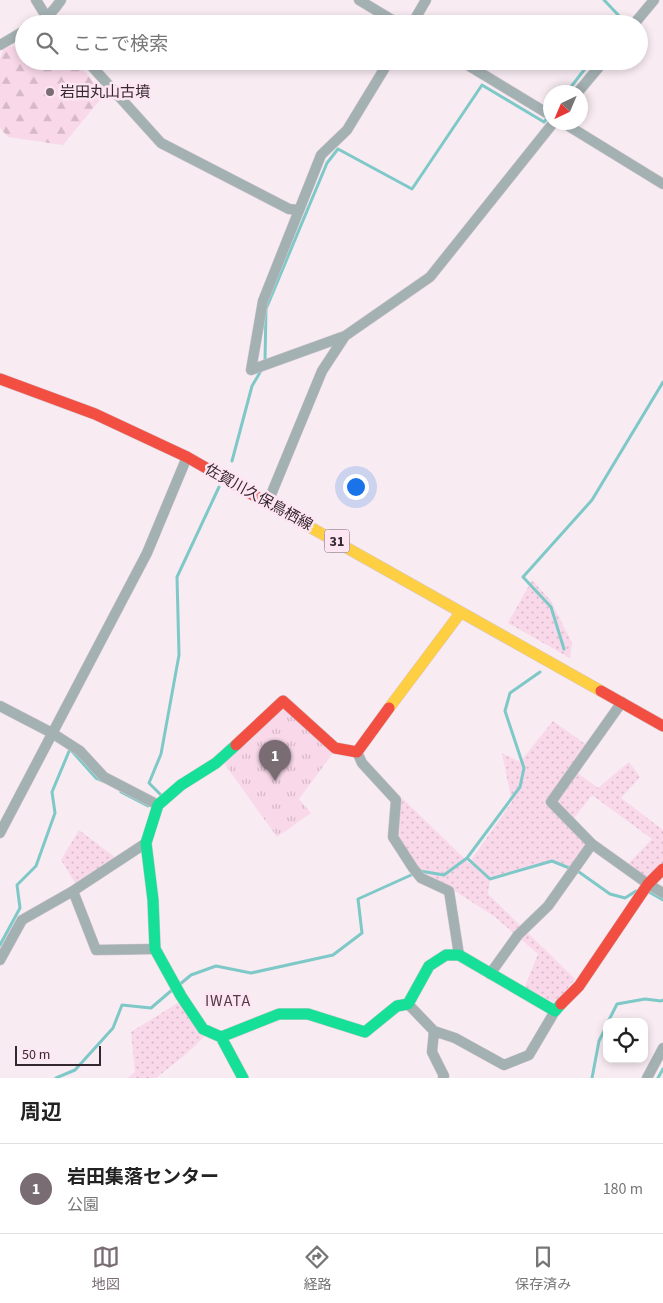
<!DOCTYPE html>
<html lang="ja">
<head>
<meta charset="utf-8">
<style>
	:root { --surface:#fff; --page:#f2f2f2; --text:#222; --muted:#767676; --line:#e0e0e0; --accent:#796c73 }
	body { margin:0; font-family:"Source Sans 3","Noto Sans JP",sans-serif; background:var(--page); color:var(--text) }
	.controls { position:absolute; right:15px; bottom:15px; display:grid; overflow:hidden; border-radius:10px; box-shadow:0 2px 8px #0003 }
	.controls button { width:45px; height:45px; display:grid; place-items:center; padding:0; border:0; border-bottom:1px solid var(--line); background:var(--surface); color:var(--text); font:25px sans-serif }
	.compass { position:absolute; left:543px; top:85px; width:45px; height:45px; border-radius:50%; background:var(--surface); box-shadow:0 2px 8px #0003; rotate:224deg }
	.scale { position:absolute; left:15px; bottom:12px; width:86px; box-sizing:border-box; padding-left:5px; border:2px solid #35272f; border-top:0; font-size:14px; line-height:18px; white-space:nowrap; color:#35272f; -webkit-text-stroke:4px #fde6f2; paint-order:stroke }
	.you { position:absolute; left:355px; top:486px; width:18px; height:18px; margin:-12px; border:4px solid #fff; border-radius:50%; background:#1a73e8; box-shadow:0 0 0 8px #1a73e833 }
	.badge { display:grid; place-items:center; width:32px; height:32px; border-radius:50%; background:var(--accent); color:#fff; font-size:16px; font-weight:700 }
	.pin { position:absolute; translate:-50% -41px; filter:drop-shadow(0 1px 2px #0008) }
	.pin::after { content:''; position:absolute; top:26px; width:18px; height:15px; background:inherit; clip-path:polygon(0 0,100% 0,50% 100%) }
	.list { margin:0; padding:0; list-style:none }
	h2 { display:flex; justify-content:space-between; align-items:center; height:65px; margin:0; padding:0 20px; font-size:21px }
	h2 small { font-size:16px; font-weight:400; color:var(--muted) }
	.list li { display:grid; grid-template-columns:32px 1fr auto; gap:15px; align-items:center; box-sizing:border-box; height:90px; padding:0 20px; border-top:1px solid var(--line) }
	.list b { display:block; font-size:19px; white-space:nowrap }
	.list p { margin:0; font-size:16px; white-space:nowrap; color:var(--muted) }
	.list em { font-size:16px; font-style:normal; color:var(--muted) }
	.icon { flex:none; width:28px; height:28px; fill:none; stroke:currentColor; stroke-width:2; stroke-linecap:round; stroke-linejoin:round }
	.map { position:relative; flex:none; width:663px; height:1078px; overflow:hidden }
	.search { position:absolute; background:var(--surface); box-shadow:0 2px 8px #0003; left:15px; right:15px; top:15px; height:55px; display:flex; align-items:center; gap:12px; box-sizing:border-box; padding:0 18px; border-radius:28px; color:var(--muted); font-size:19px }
	.sheet { height:155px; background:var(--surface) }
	nav { display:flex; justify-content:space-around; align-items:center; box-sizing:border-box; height:70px; border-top:1px solid var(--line); background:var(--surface); font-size:14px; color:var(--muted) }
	nav a { display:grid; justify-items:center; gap:2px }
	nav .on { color:var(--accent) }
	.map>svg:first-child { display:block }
</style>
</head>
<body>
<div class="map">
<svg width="663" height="1078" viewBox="0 0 663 1078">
	<defs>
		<pattern id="grass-dots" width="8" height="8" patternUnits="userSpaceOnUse" patternTransform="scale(1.25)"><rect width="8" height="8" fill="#f9d8ea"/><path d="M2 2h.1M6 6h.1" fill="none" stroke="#d6b9c9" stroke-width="1.8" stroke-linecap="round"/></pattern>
		<pattern id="forest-firs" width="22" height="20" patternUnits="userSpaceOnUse" patternTransform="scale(1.25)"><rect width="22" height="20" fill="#f9d8ea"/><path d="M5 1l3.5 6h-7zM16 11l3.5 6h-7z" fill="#d6b9c9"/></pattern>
		<pattern id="park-tufts" width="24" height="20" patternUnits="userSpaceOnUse" patternTransform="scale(1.25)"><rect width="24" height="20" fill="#f9d8ea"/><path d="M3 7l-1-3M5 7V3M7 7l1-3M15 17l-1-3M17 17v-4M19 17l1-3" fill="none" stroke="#d6b9c9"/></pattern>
	</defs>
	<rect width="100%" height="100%" fill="#f8ebf2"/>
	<path fill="url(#grass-dots)" d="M532,580L551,601L572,643L570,658L508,623Z
		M553,721L588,746L572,769L598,788L629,762L640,777L621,798L663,830V865L648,880L627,865L652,839L592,795L571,822L592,844L575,868L552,861L490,879L488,894L575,979L556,1003L524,989L538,954L495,917L455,891L425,877L397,834L402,798L469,863L512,802L502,753L520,762Z
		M79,830L116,858L77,886L61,860Z
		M181,1001L204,1037L186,1054L156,1078H128L135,1072L131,1032Z"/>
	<path fill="url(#forest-firs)" d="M24,46V61H76L104,95L63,145L8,137L0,128V59L4,47Z"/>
	<path fill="url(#park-tufts)" d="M283,707L333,753L299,799L311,813L277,837L224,763Z"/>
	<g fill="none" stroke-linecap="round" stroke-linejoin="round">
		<path stroke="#7ec9c8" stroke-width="3" d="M604,0L623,20L620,24
			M567,92L591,61
			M265,361L266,309L327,163L338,149L412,189L482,85L544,122L548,117
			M232,461L252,386L262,369
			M564,649L551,607L523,577L592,500L663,382
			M121,792L148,806L151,804
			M161,795L149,783L161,754L179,655L177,577L219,487
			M467,858L490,879L552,861L579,872L610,894L625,898L636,891
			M650,891L649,892L663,900
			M0,945L20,908L17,885L36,866L55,813L52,792L70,749L96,778L103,781
			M179,985L191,975L216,966L251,973L333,955L362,933L358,899L420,871L444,875L467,858L520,787L524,768L505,711L510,693L540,672
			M608,1022L617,1004L645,999L661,1001L663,1000
			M56,1078L75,1070L113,1028L122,1005L151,1008L172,990
			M592,1078L599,1041L607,1025
			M658,1078L663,1069"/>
		<defs>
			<path id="street" d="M36,0L47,18L53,24
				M359,0L399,24
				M37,24C48,17 54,11 61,0
				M412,24L426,0
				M634,24L654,0
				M0,45L24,31
				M87,61L161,143L289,209L299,210
				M461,61L550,115
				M578,92L604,61
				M562,122L663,184
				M345,336L251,370L263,301L321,155L347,130L389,61
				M268,502L322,371L345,336L430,277L554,122
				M0,706L52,733L80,751L104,777L158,805
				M357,752L362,763L396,800L393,837L413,868L421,878L449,891L459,955
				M0,833L147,553L187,457
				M592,844L648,884L663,893
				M73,891L96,950L155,949
				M0,960L22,920L73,891L146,843
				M490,974L518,935L548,906L592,844L551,802L622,702
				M408,1004L434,1031L455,1038L504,1065L529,1055L555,1011
				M434,1031L432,1052L444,1076L443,1078
				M647,1078L663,1048"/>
			<path id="fast" d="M236,745L216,763L181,785L158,805L146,843L153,900L155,949L181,996L203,1029L221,1037L243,1078
				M221,1037L279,1014H308L365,1032L397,1006L408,1004L429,966L446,955H459L555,1011L561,1004"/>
			<path id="slow" d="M269,504L601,691
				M389,708L461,612"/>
			<path id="jam" d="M0,379L95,414L187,457L269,504
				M601,691L663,726
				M236,745L283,701L335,748L357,752L389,708
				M561,1004L579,986L648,884L663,869"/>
		</defs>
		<use href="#street" stroke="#d4c9cf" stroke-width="11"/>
		<use href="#fast" stroke="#d4c9cf" stroke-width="12"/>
		<use href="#slow" stroke="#d4c9cf" stroke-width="12"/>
		<use href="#jam" stroke="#d4c9cf" stroke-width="12"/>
		<use href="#street" stroke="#a4b1b3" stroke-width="10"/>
		<use href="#fast" stroke="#16e098" stroke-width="11"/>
		<use href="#slow" stroke="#ffcf43" stroke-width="11"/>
		<use href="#jam" stroke="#f24e42" stroke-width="11"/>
	</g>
	<circle fill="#796c73" stroke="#fde6f2" stroke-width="2" cx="50" cy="92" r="5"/>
	<g text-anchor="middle" stroke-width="5" stroke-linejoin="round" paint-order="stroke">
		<rect fill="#fde6f2" stroke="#71606a" stroke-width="1" x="324.5" y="529.5" width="25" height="23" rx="4"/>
		<g font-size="14" font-weight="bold" fill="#35272f">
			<text x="337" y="546">31</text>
		</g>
		<g font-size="15" fill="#35272f" stroke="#fde6f2" text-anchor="start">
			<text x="60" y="97">岩田丸山古墳</text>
		</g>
		<g font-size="15" fill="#35272f" stroke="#fde6f2">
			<text transform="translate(259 497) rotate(29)" y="5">佐賀川久保鳥栖線</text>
		</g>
		<g font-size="16" letter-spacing="1" fill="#553848" stroke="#fde6f2">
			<text x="228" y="1006">IWATA</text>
		</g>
	</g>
</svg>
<div class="controls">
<button><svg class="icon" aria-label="locate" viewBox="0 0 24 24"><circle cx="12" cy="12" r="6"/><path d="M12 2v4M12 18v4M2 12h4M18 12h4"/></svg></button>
</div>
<svg class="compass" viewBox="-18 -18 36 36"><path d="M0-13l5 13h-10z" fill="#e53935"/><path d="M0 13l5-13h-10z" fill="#767676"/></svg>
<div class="scale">50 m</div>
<div class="you"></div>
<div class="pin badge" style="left:275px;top:781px">1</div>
<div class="search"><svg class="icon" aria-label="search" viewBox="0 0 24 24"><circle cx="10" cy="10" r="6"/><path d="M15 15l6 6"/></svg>ここで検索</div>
</div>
<section class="sheet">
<h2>周辺<small></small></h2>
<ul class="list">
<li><span class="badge">1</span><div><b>岩田集落センター</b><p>公園</p></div><em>180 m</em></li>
</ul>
</section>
<nav>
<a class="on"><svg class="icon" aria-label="map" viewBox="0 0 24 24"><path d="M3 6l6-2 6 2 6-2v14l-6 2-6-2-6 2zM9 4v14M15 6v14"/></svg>地図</a>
<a><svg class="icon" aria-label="directions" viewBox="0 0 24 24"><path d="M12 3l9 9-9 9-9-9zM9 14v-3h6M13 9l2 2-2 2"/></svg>経路</a>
<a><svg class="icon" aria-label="saved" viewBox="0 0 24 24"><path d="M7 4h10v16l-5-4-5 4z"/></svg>保存済み</a>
</nav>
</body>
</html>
